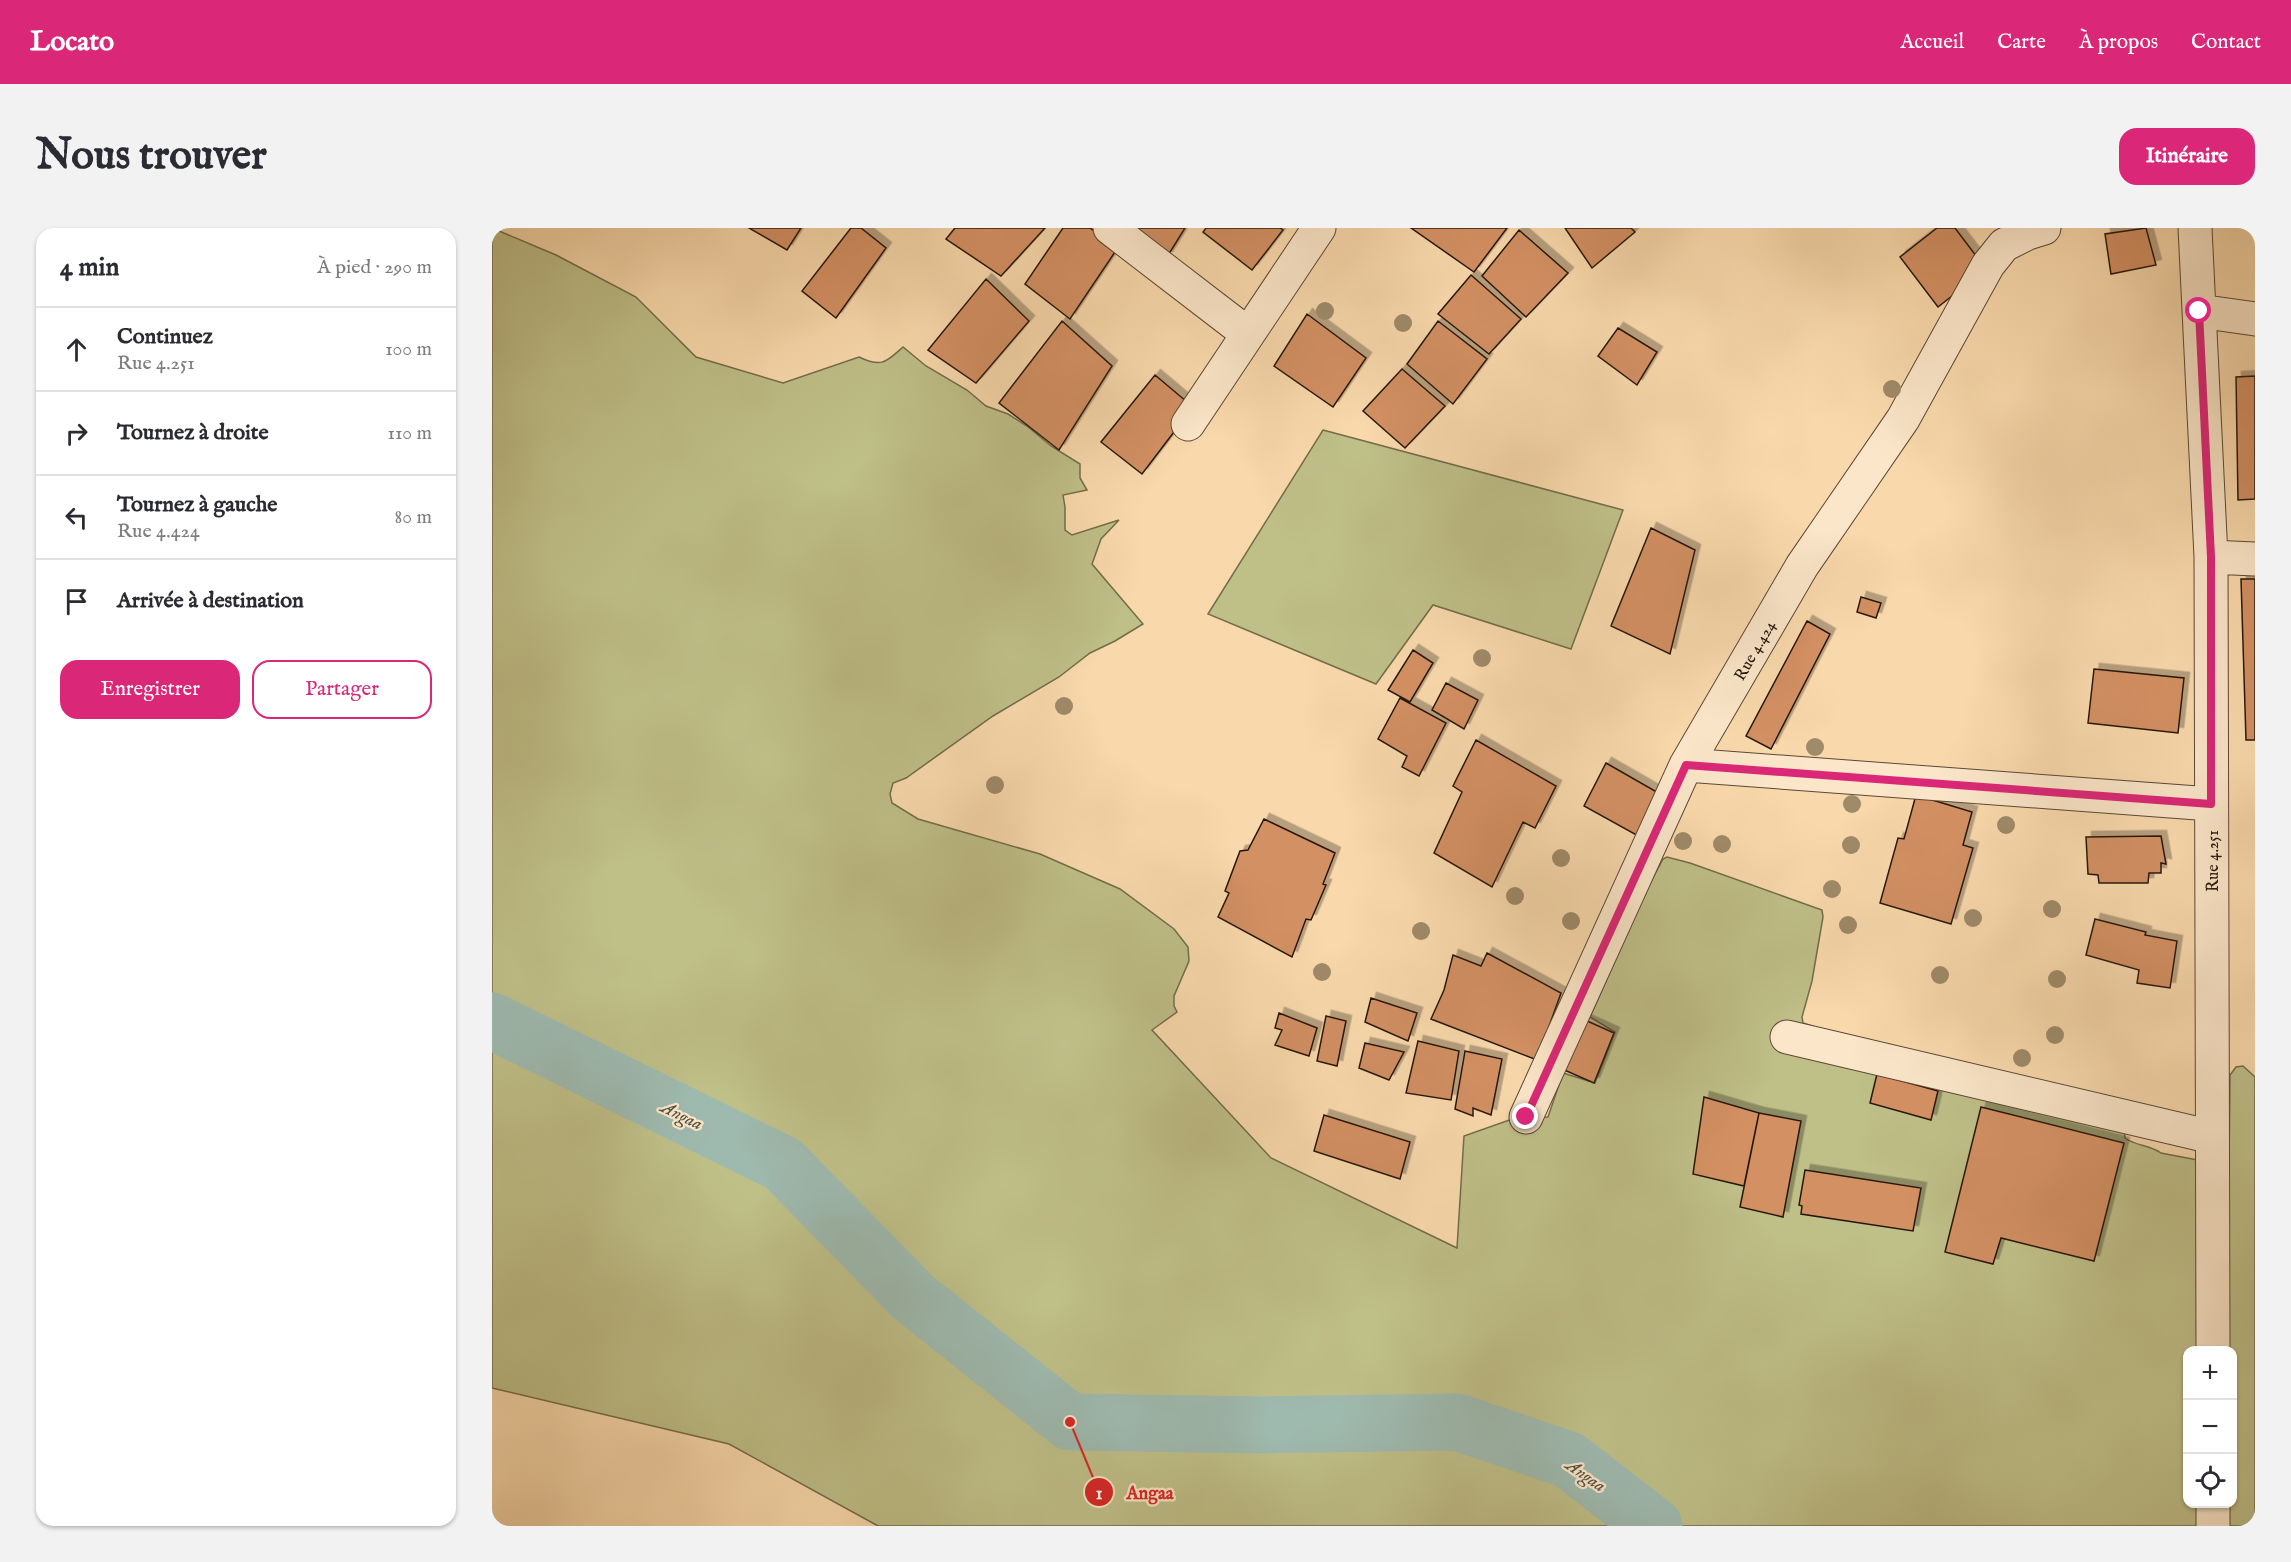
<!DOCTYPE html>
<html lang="fr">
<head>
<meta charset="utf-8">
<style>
	:root { --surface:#fff; --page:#f2f2f3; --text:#2b2b33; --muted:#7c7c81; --line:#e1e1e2; --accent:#db2777 }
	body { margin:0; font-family:"IM FELL English",serif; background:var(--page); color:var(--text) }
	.controls { position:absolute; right:18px; bottom:18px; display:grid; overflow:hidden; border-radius:12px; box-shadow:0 2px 4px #0004 }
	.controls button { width:54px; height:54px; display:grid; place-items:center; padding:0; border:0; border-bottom:2px solid var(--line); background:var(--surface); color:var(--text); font:30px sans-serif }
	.stop { position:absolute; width:18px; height:18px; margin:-14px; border:4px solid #db2777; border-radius:50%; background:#fff }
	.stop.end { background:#db2777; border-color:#fff; box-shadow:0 2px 6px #0008 }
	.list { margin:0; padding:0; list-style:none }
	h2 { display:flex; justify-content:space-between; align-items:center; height:78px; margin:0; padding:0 24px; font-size:26px }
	h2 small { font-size:20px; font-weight:400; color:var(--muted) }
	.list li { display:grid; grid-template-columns:39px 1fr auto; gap:18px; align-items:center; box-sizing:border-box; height:84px; padding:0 24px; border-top:2px solid var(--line) }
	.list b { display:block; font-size:22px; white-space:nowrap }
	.list p { margin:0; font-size:20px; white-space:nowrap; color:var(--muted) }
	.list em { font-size:20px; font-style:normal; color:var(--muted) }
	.actions { display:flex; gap:12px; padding:18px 24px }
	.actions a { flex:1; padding:14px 0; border:2px solid var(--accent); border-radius:18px; text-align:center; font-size:21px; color:var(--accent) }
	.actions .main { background:var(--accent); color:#fff }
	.icon { flex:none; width:33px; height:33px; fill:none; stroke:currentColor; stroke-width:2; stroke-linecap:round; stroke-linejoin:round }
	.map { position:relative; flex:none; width:1763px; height:1298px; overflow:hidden; border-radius:18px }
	header { display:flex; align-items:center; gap:36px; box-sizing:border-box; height:84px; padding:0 30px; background:var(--accent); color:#fff }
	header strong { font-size:28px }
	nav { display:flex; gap:33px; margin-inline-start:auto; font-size:21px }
	.intro { display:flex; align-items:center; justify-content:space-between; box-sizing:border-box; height:144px; padding:0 36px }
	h1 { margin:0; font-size:42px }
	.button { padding:15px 27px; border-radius:18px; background:var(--accent); color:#fff; font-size:21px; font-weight:700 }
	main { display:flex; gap:36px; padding:0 36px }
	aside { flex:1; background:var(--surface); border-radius:18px; box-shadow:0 2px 4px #0004 }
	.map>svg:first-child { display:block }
</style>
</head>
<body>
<header>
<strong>Locato</strong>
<nav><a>Accueil</a><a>Carte</a><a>À propos</a><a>Contact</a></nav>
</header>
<div class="intro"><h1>Nous trouver</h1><a class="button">Itinéraire</a></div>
<main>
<aside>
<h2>4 min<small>À pied · 290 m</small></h2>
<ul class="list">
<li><svg class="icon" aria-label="ahead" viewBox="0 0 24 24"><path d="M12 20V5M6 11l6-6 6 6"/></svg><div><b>Continuez</b><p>Rue 4.251</p></div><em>100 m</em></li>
<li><svg class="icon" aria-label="right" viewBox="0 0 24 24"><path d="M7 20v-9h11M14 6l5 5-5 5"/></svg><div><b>Tournez à droite</b></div><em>110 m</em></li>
<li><svg class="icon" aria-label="left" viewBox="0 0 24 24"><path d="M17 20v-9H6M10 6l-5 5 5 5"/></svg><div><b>Tournez à gauche</b><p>Rue 4.424</p></div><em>80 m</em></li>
<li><svg class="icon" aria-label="arrive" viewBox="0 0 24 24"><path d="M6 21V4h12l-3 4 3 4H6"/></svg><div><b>Arrivée à destination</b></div></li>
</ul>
<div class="actions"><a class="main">Enregistrer</a><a>Partager</a></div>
</aside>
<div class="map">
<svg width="1763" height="1298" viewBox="0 0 1763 1298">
	<defs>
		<filter id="shadow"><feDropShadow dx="5.5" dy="-5.5" stdDeviation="0" flood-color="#0004"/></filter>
	</defs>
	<rect width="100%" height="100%" fill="#f9d9ac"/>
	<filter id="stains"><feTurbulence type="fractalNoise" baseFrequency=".00333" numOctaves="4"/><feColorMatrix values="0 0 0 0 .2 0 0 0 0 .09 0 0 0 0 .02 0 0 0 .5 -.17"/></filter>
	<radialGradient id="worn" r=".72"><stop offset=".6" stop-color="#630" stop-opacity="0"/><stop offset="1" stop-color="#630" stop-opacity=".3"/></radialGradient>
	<path fill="#bfbf88" stroke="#736c4b" stroke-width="1.5" fill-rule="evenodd" d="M0,0L64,27L144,69L204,129L291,155L367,129C390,140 394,134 411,119L434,138L475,162L494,178L516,186L535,198L559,218L588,236V250L595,262L571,267L573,279V302L580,307L627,292L609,311L600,336L651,396L623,413L598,425L567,449L501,488L414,550L401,555L398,566L400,575L426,591L548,626L628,661L682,701L696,719L697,733L682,768V778L685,784L660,802L779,930L965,1020L972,908L1023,890L1056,889L1071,845L1103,855L1123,804L1098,789L1156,659L1171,631L1175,629L1198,635L1330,682L1331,689L1320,753L1310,789L1311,795L1632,900L1633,910C1644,918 1658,917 1669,925L1737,938L1738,847L1744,839L1751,838L1763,849V1298H386L237,1216L0,1160ZM1696,1122H1740V1276H1696Z
		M831,202L1131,282L1079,421L941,377L884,456L716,386Z"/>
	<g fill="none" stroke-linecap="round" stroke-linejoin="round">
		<path stroke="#9eb9ae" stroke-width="57" d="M0,793L291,936L421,1069L578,1194L769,1197L965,1194L1077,1232L1162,1298"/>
	</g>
	<path fill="#d39063" stroke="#27180e" stroke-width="1.5" filter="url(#shadow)" d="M257,0H309L295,22Z
		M359,0H369L394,20L344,90L310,63Z
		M463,0H553L509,48L454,11Z
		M571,0H598L625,21L578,91L533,56Z
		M642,0H693L675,29Z
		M714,0H788L791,2L760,42L711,4Z
		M919,0H1015L982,44Z
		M1073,0H1139L1143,4L1100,40Z
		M1445,0H1463L1494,41L1446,79L1408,29Z
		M1654,0L1664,37L1619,46L1613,6Z
		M1027,2L1076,45L1034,89L990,48Z
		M979,47L1029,91L997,126L946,86Z
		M494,51L537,93L484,155L436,122Z
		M815,86L874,130L841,179L782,138Z
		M570,93L620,138L567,222L507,175Z
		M946,93L995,131L961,176L915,136Z
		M1126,100L1165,124L1145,157L1106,128Z
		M910,141L953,178L913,220L871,183Z
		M663,147L701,179L650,246L609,214Z
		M1763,148V271L1746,272L1744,149Z
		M1159,300L1203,322L1178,426L1119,398Z
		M1749,351H1763V512H1754Z
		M1369,369L1389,375L1384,390L1365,384Z
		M1315,393L1338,406L1279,521L1254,508Z
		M921,422L941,435L918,474L896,462Z
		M1602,441L1692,450L1686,505L1596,495Z
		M954,455L986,472L972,501L940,482Z
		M908,470L954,495L927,548L910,539L915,528L886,511Z
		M984,512L1064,558L1043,600L1031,594L1000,659L942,625L970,564L961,558Z
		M1114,535L1170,567L1148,609L1092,578Z
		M1424,567L1480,584L1471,617L1481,620L1459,696L1388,675L1406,610L1412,611Z
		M772,591L843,625L831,656L834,657L819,692L814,691L800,729L726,689L737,665L733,663L748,623L756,622Z
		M1669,608L1674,636L1669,635V645H1657L1656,655H1607L1606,647L1596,646L1594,609Z
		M1603,691L1654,704L1653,707L1685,713L1678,760L1645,755L1647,742L1594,727Z
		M995,725L1069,765L1045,832L939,791L952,762L961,727L989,738Z
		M879,770L925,785L916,813L873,794Z
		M787,785L825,800L817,828L783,817L790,802L783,800Z
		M834,788L854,793L845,838L825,833Z
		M1093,792L1122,805L1102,855L1070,841Z
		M926,813L967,823L959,872L914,865Z
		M873,815L912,824L897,852L867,840Z
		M973,823L1010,831L999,887L981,880V888L963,881Z
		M1385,846L1446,863L1439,892L1378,875Z
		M1212,869L1267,885L1252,958L1201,946Z
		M1489,879L1632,915L1602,1033L1509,1010L1501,1036L1453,1024Z
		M1267,885L1309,893L1291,989L1248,979Z
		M832,887L918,914L908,951L822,923Z
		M1313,942L1429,960L1421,1003L1309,986L1310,978L1307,977Z"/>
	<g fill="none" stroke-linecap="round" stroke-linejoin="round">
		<defs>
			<path id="minor" d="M618,0L756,106
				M1703,0L1719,329L1721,1122
				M1707,83L1763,91
				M696,196L827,0
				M1719,329L1763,331
				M1194,537L1719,576
				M1295,809L1720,909
				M1034,889L1194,537L1310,338L1411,191L1496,37L1512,17L1536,5L1552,0
				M1721,1276V1298"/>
		</defs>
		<use href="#minor" stroke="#5c4836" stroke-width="35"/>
		<use href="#minor" stroke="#fbe6c9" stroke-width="33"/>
	</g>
	<g fill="#9f8a69">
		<circle cx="833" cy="83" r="9"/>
		<circle cx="911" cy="95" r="9"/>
		<circle cx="1400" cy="161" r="9"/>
		<circle cx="990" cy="430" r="9"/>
		<circle cx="572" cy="478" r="9"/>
		<circle cx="1323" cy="519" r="9"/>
		<circle cx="503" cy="557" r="9"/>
		<circle cx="1360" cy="576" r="9"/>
		<circle cx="1514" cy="597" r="9"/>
		<circle cx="1191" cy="613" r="9"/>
		<circle cx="1230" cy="616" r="9"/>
		<circle cx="1359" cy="617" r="9"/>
		<circle cx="1069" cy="630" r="9"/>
		<circle cx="1340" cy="661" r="9"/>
		<circle cx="1023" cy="668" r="9"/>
		<circle cx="1560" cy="681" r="9"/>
		<circle cx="1481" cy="690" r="9"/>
		<circle cx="1079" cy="693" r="9"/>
		<circle cx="1356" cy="697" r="9"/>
		<circle cx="929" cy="703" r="9"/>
		<circle cx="830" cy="744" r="9"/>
		<circle cx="1448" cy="747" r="9"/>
		<circle cx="1565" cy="751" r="9"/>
		<circle cx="1563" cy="807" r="9"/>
		<circle cx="1530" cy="830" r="9"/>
	</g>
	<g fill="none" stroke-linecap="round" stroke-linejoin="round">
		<path stroke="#db2777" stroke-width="8" d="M1034,889L1194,537L1719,576V329L1707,83"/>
	</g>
	<g text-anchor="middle" stroke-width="4.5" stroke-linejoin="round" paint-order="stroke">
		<g font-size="16" fill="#27180e" stroke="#fbe6c9">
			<text transform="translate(1262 422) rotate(-60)" y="6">Rue 4.424</text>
			<text transform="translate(1720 633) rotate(-90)" y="6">Rue 4.251</text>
		</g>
		<g font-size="18" font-style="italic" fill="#515046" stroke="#fbe6c9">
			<text transform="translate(190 887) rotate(26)" y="6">Angaa</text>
			<text transform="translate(1094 1247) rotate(35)" y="6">Angaa</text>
		</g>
	</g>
	<path fill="none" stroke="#d62828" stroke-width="2" d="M578 1194L607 1264"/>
	<g fill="#d62828" stroke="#fbe6c9" stroke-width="2">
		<circle cx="578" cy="1194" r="6"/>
		<circle cx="607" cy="1264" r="15"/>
	</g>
	<g font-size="18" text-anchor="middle" font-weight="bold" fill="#fff">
		<text x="607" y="1271">1</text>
	</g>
	<g font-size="18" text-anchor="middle" font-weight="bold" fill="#d62828" stroke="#fbe6c9" stroke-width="4.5" stroke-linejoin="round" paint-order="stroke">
		<text x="658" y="1271">Angaa</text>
	</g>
	<rect width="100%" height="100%" filter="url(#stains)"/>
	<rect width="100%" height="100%" fill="url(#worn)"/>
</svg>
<div class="controls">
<button>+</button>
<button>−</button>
<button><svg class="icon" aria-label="locate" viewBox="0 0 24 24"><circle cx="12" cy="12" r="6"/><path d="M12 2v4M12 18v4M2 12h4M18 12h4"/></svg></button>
</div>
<div class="stop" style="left:1707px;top:83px"></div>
<div class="stop end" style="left:1034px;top:889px"></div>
</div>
</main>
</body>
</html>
